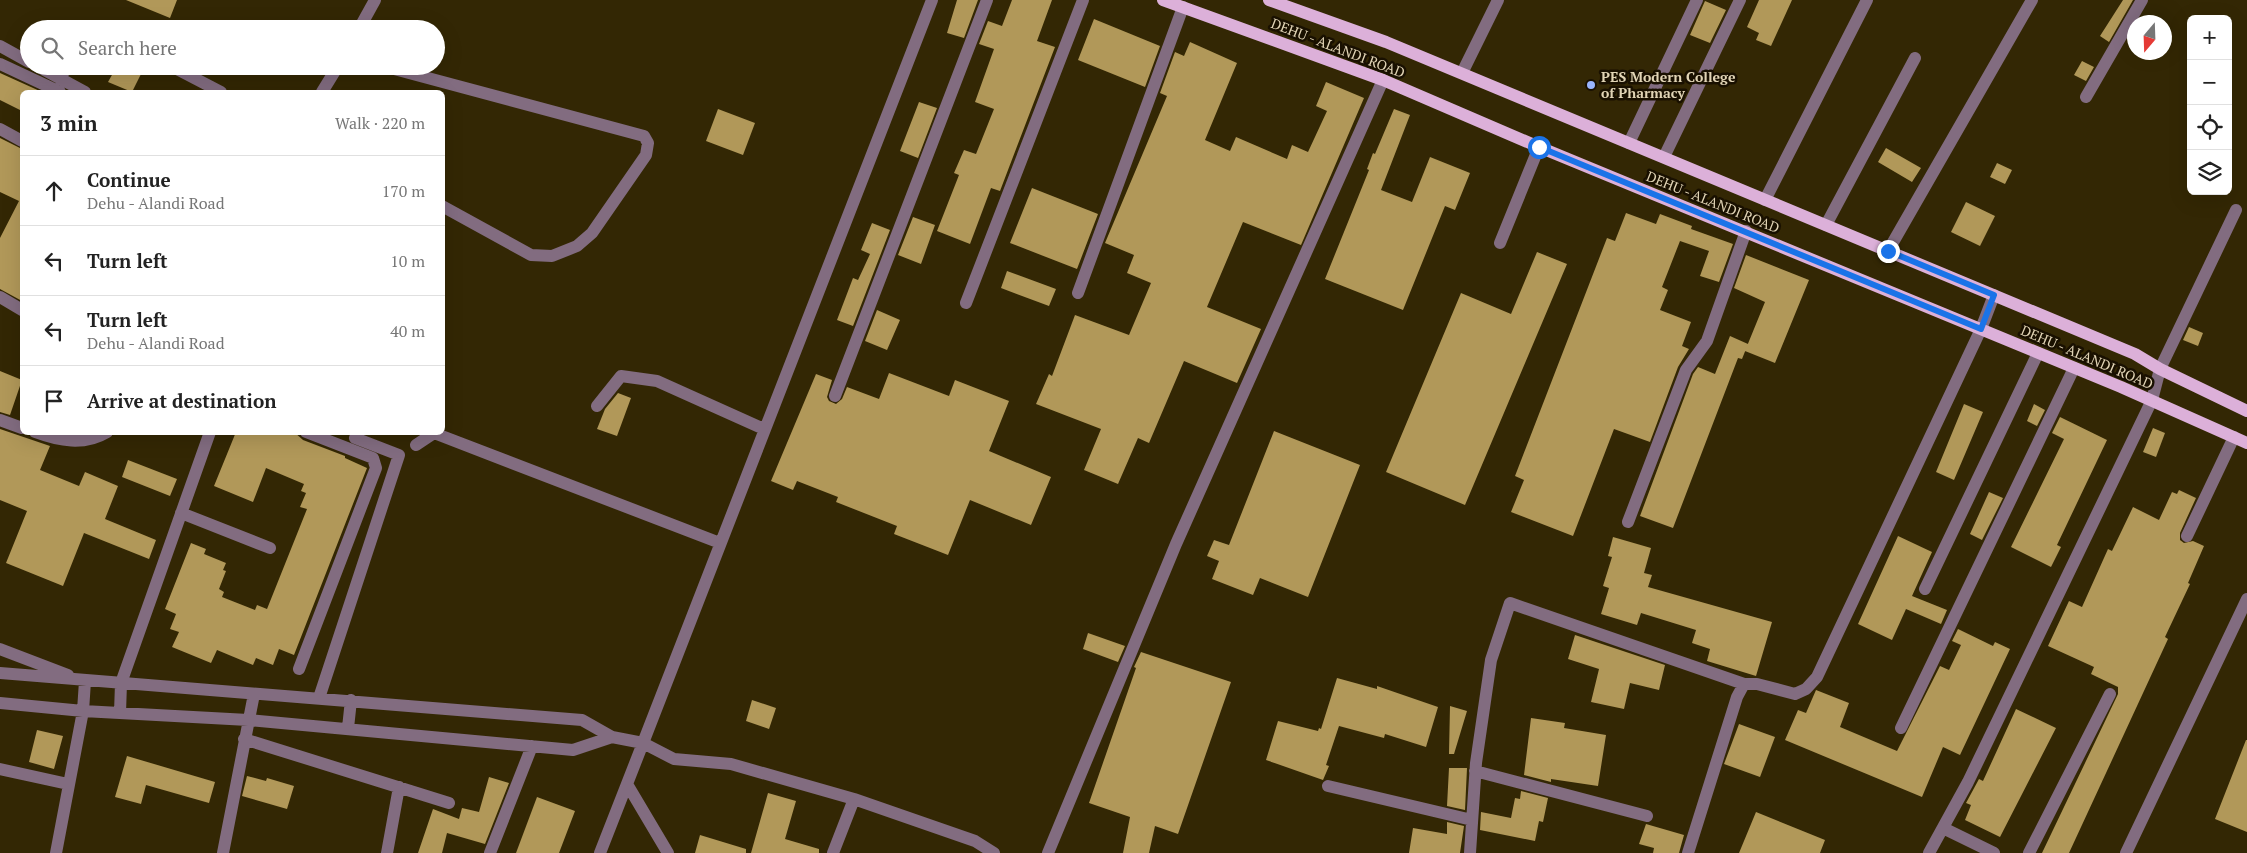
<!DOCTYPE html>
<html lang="en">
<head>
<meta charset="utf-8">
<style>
	:root { --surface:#fff; --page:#f6f6f6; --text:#222; --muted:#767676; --line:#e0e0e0 }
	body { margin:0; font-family:"PT Serif",serif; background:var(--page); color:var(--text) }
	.controls { position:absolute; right:15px; top:15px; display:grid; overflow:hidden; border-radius:8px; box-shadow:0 5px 20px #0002 }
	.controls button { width:45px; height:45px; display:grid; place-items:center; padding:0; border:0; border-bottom:1px solid var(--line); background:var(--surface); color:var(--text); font:25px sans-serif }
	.compass { position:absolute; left:2127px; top:15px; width:45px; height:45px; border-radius:50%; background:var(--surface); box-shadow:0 5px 20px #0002; rotate:199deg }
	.stop { position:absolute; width:15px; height:15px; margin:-11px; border:4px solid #1a73e8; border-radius:50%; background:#fff }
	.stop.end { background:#1a73e8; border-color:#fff; box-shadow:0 1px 5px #0008 }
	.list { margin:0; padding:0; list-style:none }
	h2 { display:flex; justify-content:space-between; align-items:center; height:65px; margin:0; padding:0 20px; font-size:21px }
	h2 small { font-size:16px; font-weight:400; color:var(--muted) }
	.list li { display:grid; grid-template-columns:32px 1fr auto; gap:15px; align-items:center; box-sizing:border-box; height:70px; padding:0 20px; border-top:1px solid var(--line) }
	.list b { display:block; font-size:19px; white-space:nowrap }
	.list p { margin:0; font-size:16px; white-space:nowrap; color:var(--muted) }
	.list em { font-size:16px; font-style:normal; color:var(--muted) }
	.icon { flex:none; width:28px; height:28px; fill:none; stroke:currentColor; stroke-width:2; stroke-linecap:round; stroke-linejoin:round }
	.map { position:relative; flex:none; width:2247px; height:853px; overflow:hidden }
	.search { position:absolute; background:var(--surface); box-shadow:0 5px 20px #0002; left:20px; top:20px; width:425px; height:55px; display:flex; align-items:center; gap:12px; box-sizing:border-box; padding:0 18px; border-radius:28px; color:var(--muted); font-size:19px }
	.panel { position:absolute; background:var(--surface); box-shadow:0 5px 20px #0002; left:20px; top:90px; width:425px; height:345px; border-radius:8px }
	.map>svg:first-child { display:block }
</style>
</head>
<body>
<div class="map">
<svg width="2247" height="853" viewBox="0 0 2247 853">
	<rect width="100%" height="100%" fill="#332704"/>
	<path fill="#b19859" d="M126,0H177L170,18Z
		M957,0H978L964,38L947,33Z
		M1012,0H1052L1037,41L1055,47L1000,191L991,188L970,244L937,231L959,175L954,173L964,150L976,154L994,109L975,102L994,49L979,44L988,21L1002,26Z
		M1759,0H1792L1771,46L1756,40L1759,33L1747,27Z
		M2123,0H2133L2109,42L2100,36Z
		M1705,1L1726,10L1710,43L1690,35Z
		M1094,19L1160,46L1145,87L1078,60Z
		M1190,42L1237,63L1205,140L1230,151L1236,137L1287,159L1292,145L1308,152L1327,111L1316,106L1326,82L1364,98L1301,245L1243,222L1207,307L1261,329L1237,383L1184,361L1149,443L1138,438L1118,484L1084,470L1101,429L1036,404L1049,374L1052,376L1075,315L1129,335L1151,283L1127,273L1134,255L1105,243L1167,96L1160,93L1175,52L1184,56Z
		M2082,61L2094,67L2086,81L2074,75Z
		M117,66H145L132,92L108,82Z
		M0,73L42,92H22V111L0,100Z
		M919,102L937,108L918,158L900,151Z
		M718,109L755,123L743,155L706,141Z
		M1394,109L1410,115L1381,190L1412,202L1430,157L1470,173L1455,210L1445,206L1403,310L1325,279L1369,170L1367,169L1373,153L1375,154Z
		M0,138L22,149V301L0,289V238L19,201L0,192Z
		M1886,148L1921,168L1912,182L1878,162Z
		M1997,163L2012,170L2005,184L1990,177Z
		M1032,188L1098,214L1077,269L1010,243Z
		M1966,202L1995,216L1980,246L1951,232Z
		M1626,213L1656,224L1660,214L1692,226L1691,229L1733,244L1719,282L1700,276L1709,251L1680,241L1662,287L1668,290L1660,310L1691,322L1682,346L1689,349L1678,367L1650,442L1614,429L1573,536L1511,512L1524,480L1515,476L1607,238L1615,241Z
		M913,217L935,225L921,264L898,255Z
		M872,223L890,230L853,326L837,320L853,278L858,280L870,254L861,250Z
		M1537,252L1567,264L1465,505L1386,472L1461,293L1511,314Z
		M1746,255L1809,280L1775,363L1745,351L1765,302L1734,288Z
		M1007,271L1056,289L1049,306L1001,288Z
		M877,310L900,320L887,350L865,341Z
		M2189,327L2203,333L2198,346L2183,340Z
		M1730,336L1748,344L1742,359L1738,358L1673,528L1640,516L1693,374L1698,367L1715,374Z
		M0,371L22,380L10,415L0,412Z
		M889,373L949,396L955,380L1009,401L989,451L1051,477L1031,525L970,500L948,555L894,534L897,526L836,502L838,497L797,481L793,490L771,481L816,374L832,380L827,397L829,401L836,404L842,399L847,387L879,399Z
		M618,393L631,398L617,436L597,429L605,409Z
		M1964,404L1983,412L1954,480L1936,472Z
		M2034,404L2045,410L2037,426L2027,421Z
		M2060,417L2107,440L2057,545L2061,547L2051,567L2011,547L2064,439L2052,433Z
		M2153,428L2165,433L2156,457L2143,452Z
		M0,429L50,446L40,470L79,486L85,472L118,486L105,519L156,540L149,559L84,533L63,586L6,563L27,511L0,500Z
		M1274,431L1360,465L1308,597L1260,578L1253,595L1212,579L1219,561L1207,556L1214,540L1229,545Z
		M236,432H294L303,440L345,456V458L367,468L294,655L279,649L273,665L256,658L253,665L217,650L211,663L172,647L179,632L170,629L176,614L165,609L191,543L206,549L204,554L226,563L223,570L226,571L219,589L224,592L222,597L255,610L257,605L267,609L307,509L300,507L306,493L301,491L304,484L266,468L253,502L214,486Z
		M128,460L177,479L170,496L122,477Z
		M2179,490L2196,498L2180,533V540L2184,543L2193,541L2204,546L2188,583L2190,584L2165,637L2168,639L2069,853H2042L2118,694V687L2091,674L2094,667L2048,646L2069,601L2082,607L2108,549L2112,551L2133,507L2159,520L2172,492L2177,494Z
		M1989,492L2003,498L1982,540L1970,534Z
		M1898,536L1932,552L1912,596L1947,610L1941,624L1906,609L1892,640L1858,624Z
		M1613,537L1651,548L1644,573L1652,575L1648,587L1772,622L1756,676L1707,661L1710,649L1692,643L1696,630L1641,613L1637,625L1601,614L1609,588L1603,586L1612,557L1608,556Z
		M1958,629L1993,646L1995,642L2010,649L1960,755L1943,747L1922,797L1785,740L1798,710L1806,713L1816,690L1849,703L1840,727L1897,751L1940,666L1949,670L1961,645L1952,641Z
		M1088,633L1125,646L1118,662L1083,649Z
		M1575,635L1665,665L1659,690L1630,683L1624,709L1591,702L1599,669L1568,659Z
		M1141,652L1231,682L1178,834L1155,826L1149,853H1123L1130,817L1089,803L1136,668L1134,667Z
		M1337,678L1377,689V686L1438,707L1426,747L1385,734L1384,738L1339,726L1326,765L1329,766L1323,780L1266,760L1278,721L1318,731L1319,728L1321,729Z
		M752,700L776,708L769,729L746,721Z
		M1450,706L1467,711L1454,754H1449Z
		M2016,709L2056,728L2000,837L1965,820L1971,805L1966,803L1979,779L1983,781Z
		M1531,718L1565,723L1564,728L1606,735L1598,786L1551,779V782L1524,775Z
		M1739,724L1775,737L1760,777L1724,764Z
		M37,730L63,736L54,769L29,762Z
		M2246,740H2247V832L2215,819Z
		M127,756L215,782L209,803L146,785L141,804L115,797Z
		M1449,768H1467L1465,810L1447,806Z
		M247,776L266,781L267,778L294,786L287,809L242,796Z
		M489,777L509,783L485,844L447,833L442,853H418L433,809L459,819L462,808L479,812Z
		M1521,791L1548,798L1543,822L1539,821L1535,841L1480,830L1481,812L1511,818L1515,798L1520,799Z
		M768,793L796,801L785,839L819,849V853H751Z
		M537,797L575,811L559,853H516Z
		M1756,812L1825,840L1820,853H1739Z
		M1447,822L1464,826L1460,853H1409L1413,828L1447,834Z
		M1646,824L1684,835L1679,853H1653L1654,848L1639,844Z
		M700,835L746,849V853H695Z"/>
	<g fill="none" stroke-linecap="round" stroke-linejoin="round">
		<path stroke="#826c80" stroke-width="12" d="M93,29H95
			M359,29L375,0
			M0,46L29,62
			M0,64L60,92
			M37,66L85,92
			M171,66L221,92
			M383,66L644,136L648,143L646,155L592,233L577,246L552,256L531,255L442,206
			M1462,73L1498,0
			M60,79L67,66
			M322,92L338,66
			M2086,97L2142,0
			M0,129L22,141
			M1629,143L1697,0
			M1664,157L1740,0
			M1765,200L1867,0
			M1826,225L1915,58
			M1500,243L1539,147
			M1888,251L2032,0
			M1078,293L1183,7
			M0,297L22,310
			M966,303L1083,0
			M835,396L987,0
			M597,406L621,376L657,381L764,429
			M0,420L22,428
			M35,432C59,441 84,446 107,432
			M416,445L434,433L720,543
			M181,513L270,548
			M1628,522L1686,370L1707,341L1746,231
			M2187,536L2234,437
			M1925,589L2038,353
			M0,649L68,675
			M299,669L376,468L373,458L306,432
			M0,673L582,720L612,737L643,743L932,0
			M319,698L399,455L355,438
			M0,703L83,711L248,720L573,750L612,737
			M120,713L121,683L210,432
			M348,728L351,700
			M1901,728L2074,368
			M244,739L449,803
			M0,769L68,784
			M1475,771L1647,816
			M627,784L668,853
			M1328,786L1472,820
			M1943,828L1994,853
			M56,853L83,711L85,681
			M223,853L254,694
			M387,853L399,787
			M490,853L532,746
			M600,853L643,743L674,759L731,764L854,799L975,841L994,853
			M833,853L854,799
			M1048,853L1176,544L1383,80
			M1470,853L1476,763L1491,660L1510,603L1744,684
			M1688,853L1737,697L1744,684H1757L1795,694L1806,689L1817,677L1981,329L1994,295
			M1929,853L1968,782L2152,400L2160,369L2236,210
			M2029,853L2110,694
			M2126,853L2247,599"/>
		<path stroke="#dcb0d9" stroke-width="12" d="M1163,0L1383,80L1539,147L2121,387L2247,443
			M1269,0L1386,42L2135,354L2160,369L2247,411"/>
	</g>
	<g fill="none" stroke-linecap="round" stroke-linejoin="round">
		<path stroke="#1a73e8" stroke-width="6" d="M1539,147L1981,329L1994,295L1888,251"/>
	</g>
	<circle fill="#9ab5fd" stroke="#191000" stroke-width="2" cx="1591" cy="85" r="5"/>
	<g text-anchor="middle" stroke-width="5" stroke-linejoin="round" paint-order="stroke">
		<g font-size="14" fill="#e1d4b5" stroke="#191000">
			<text transform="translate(1338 48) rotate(21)" y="5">DEHU - ALANDI ROAD</text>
			<text transform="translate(1713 202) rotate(22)" y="5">DEHU - ALANDI ROAD</text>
			<text transform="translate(2087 357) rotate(23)" y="5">DEHU - ALANDI ROAD</text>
		</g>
		<g font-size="14" font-weight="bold" fill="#e1d4b5" stroke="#191000" text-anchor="start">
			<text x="1601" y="82">PES Modern College<tspan x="1601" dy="16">of Pharmacy</tspan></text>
		</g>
	</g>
</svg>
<div class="controls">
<button>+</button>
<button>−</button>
<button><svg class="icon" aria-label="locate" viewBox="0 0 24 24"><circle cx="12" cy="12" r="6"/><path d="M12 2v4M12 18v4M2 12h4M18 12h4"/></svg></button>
<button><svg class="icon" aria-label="layers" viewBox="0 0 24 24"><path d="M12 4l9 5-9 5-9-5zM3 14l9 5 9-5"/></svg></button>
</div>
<svg class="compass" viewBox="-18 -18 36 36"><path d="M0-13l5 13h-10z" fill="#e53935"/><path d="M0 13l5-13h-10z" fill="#767676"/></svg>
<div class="stop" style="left:1539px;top:147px"></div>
<div class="stop end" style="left:1888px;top:251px"></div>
<div class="search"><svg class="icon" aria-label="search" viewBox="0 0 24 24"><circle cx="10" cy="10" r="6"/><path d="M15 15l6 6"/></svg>Search here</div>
<section class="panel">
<h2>3 min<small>Walk · 220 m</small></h2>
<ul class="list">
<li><svg class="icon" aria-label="ahead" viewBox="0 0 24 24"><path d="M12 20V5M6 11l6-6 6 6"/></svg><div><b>Continue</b><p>Dehu - Alandi Road</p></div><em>170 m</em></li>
<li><svg class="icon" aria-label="left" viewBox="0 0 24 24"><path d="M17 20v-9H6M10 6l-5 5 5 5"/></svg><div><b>Turn left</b></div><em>10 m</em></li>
<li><svg class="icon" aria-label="left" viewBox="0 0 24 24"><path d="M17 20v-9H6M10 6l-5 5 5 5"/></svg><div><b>Turn left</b><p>Dehu - Alandi Road</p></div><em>40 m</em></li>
<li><svg class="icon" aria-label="arrive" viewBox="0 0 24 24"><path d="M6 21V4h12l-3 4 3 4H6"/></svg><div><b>Arrive at destination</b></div></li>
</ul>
</section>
</div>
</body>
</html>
